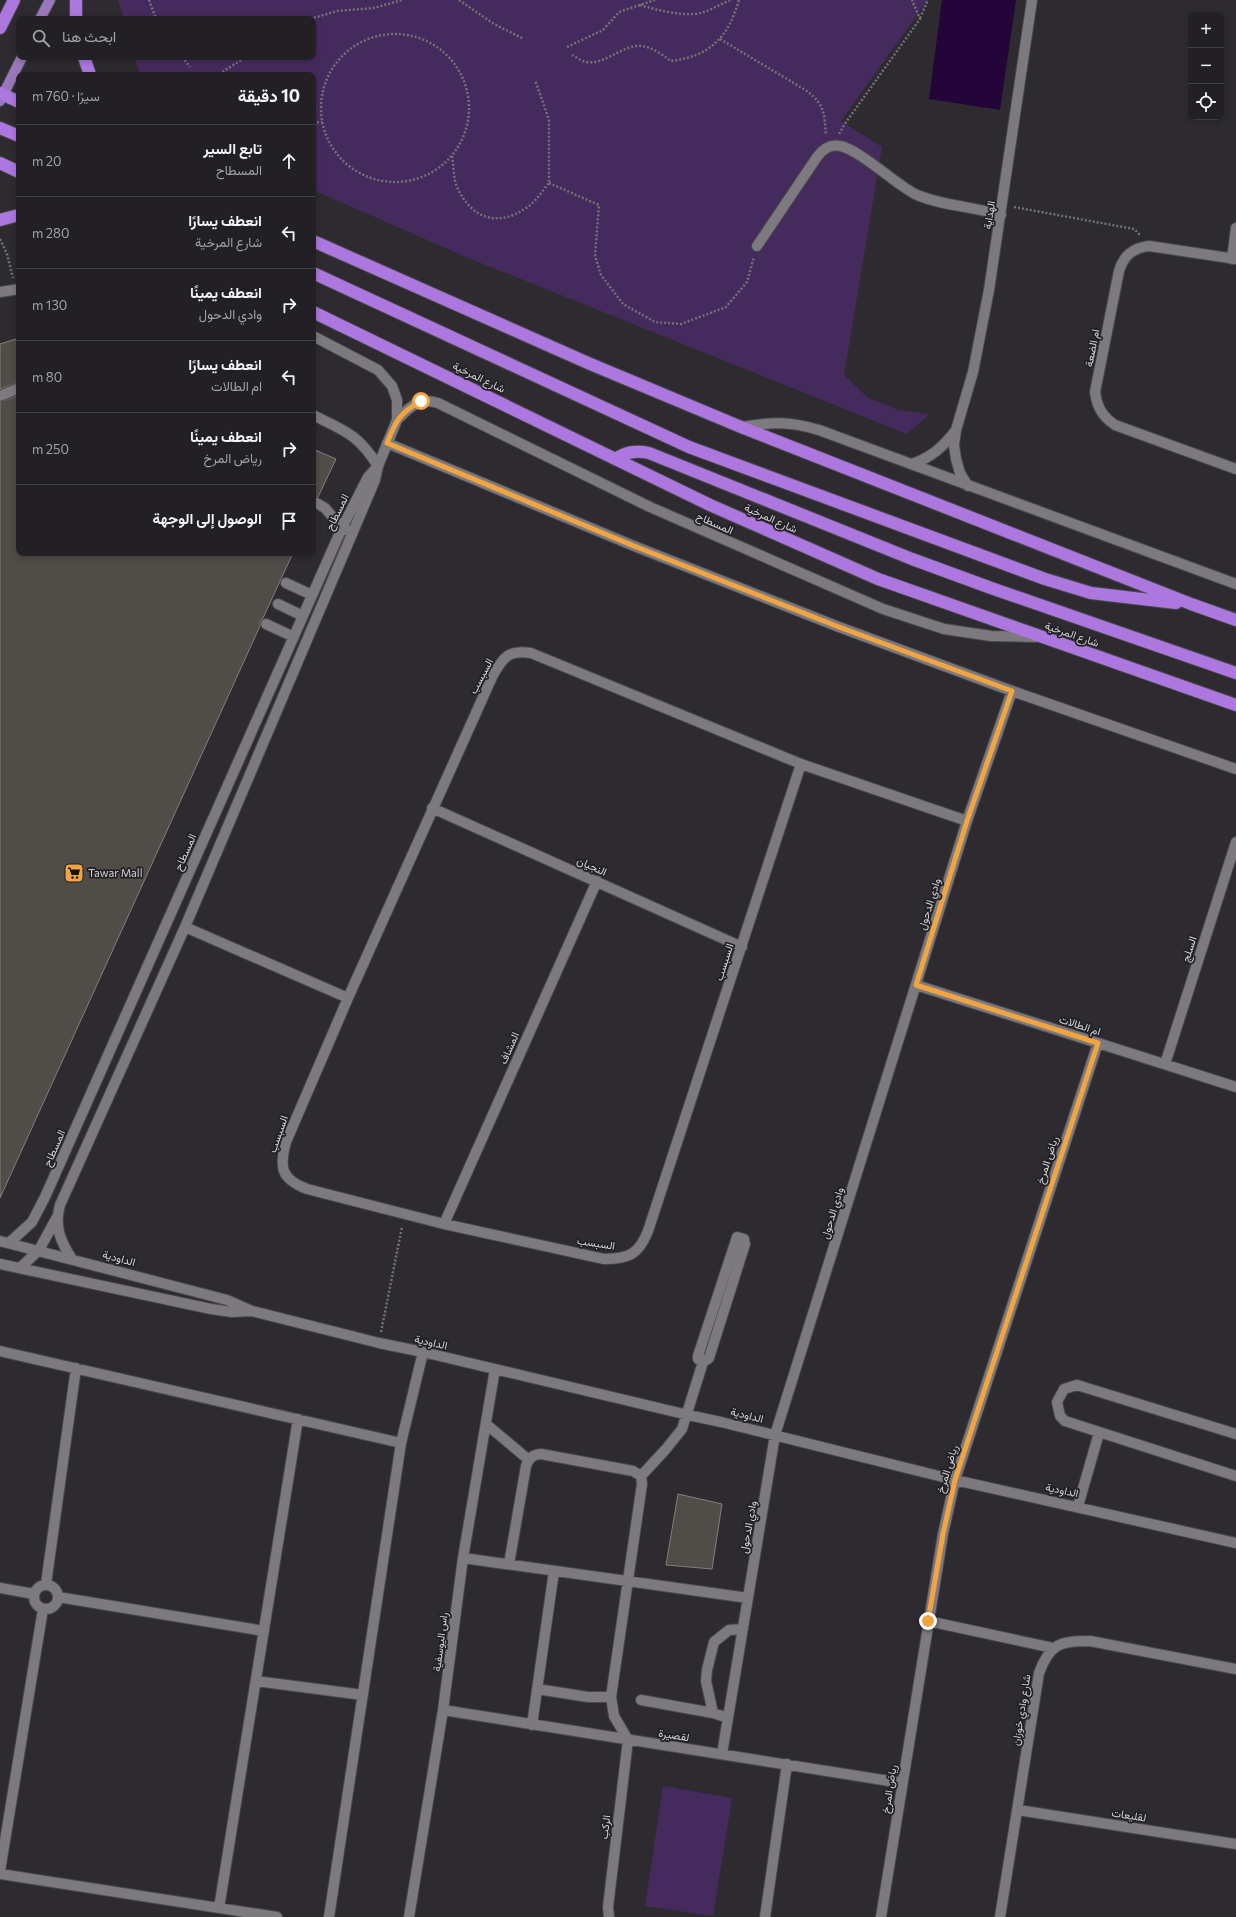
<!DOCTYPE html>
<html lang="ar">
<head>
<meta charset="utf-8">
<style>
	:root { --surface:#222024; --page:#2a282c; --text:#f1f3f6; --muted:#a2a3a6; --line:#3f3e41 }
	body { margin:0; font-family:Commissioner,Vazirmatn,sans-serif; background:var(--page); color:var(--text); direction:rtl }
	.controls { position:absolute; right:12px; top:12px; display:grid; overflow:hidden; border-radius:8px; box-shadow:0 2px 6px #0003 }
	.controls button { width:36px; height:36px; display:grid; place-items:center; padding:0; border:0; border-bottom:1px solid var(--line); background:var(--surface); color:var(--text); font:20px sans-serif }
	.stop { position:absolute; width:12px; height:12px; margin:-9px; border:3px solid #f1a540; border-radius:50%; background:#fff }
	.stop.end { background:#f1a540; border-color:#fff; box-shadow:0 1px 4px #0008 }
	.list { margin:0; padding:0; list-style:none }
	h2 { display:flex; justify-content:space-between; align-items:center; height:52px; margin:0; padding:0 16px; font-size:17px }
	h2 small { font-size:13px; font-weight:400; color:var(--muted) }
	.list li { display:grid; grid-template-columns:26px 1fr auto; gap:12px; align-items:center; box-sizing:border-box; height:72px; padding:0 16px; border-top:1px solid var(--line) }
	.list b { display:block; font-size:15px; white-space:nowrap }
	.list p { margin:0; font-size:13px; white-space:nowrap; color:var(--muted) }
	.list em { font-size:13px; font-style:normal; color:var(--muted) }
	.icon { flex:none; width:22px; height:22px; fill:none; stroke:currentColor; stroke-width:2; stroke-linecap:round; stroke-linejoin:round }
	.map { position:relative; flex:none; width:1236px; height:1917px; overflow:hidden; direction:ltr }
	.search { position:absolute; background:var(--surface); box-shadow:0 2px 6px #0003; left:16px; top:16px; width:300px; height:44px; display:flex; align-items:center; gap:10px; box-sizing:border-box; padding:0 14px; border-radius:8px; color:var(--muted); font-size:15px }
	.panel { position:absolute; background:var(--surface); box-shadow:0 2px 6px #0003; left:16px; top:72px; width:300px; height:484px; border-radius:8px; direction:rtl }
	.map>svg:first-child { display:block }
</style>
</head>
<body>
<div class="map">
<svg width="1236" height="1917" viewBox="0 0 1236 1917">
	<rect width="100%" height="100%" fill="#2d2b30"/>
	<path fill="#452a5e" d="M118,0H928L841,121L882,147L844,375L868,398L898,410L930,414L907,434L466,257L313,190V75H140L135,57H313V19H124Z
		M663,1786L732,1798L713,1916L645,1906Z"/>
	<path fill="#230539" d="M942,0H1016L1000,110L929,99Z"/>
	<path fill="#504c47" stroke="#847f7a" d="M19,338V382L0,389V344Z
		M19,395V553H293L263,618L260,621V626L0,1198V402Z
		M313,449L336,459L318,497L313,495Z
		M678,1494L722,1504L712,1569L666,1565Z"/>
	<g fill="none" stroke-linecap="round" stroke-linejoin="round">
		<defs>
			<path id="minor" d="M757,246L817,157C823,149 830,144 840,146C860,150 894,183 915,194C938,205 975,207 1001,215
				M1232,259L1236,228
				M1236,259L1149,246C1133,248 1124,255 1119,271L1095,392C1097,407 1102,416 1115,425L1236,469
				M0,292L19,289
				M0,396L19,388
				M313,415C345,431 358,434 378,466
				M397,420C410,407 418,397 438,403L650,507L883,609L944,629L991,636L1036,637
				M741,427C771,422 789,421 819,430L1236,584
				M387,443L634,546L839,627L1012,691L1236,769
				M912,464C932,457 943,447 956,430
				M968,486L960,473L956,459L954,445L956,430L973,372L989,290L1032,0
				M313,501L325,508L342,528L347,530
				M286,583L312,595
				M278,604L303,616
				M266,624L294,637
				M801,764L648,1231C639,1254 629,1259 604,1259L444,1224L307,1189C281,1179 279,1168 286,1142L348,998L493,675C504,656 509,650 531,653L801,764L967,821
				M432,808L742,947
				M185,927L348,998
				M916,985L1236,1087
				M1165,1064L1236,842
				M444,1224L597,881
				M737,1237L744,1239L745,1244L709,1358L703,1362L698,1359V1356Z
				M0,1241L227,1300L252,1311L379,1343L423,1352L688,1415L721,1422L955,1480L1236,1543
				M9,1243L32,1222L45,1197L342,528L368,477L378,466
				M72,1259C60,1241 54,1226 60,1205L185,927L375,480L378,466L397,420V400L392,386L378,370L313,336
				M0,1264L211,1309L232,1312L252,1311
				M20,1268L39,1250L57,1217
				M0,1351L401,1443
				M486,1424L529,1460
				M1236,1434L1077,1385L1064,1389L1057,1402L1060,1416L1065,1421L1236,1476
				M641,1476L666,1449L682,1429L703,1362
				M1078,1506L1099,1433
				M463,1558L748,1598
				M509,1564L526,1466C529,1458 532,1455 541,1454L633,1471L641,1476L642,1484L611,1697H588L537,1689
				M46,1584L76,1368
				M34 1597a12 12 0 1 1 24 0a12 12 0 1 1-24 0Z
				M0,1588L34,1594
				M58,1597L264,1631
				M928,1621L1053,1648
				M256,1681L363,1695
				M641,1700L713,1713
				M443,1710L902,1783
				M728,1718L713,1713L706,1681L707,1670L714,1642L729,1630L743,1629
				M532,1725L554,1571
				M722,1754L775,1435L967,821L1012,691
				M1018,1810L1236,1844
				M0,1871L43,1609
				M0,1874L277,1917
				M219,1908L298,1419
				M329,1917L401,1443L423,1352
				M409,1917L443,1710L463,1558L495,1369
				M609,1917L608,1907L628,1740L614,1716L611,1697
				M765,1917L787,1764
				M881,1917L943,1534L955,1480L1098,1043
				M1000,1917L1039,1673C1050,1644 1059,1641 1090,1641L1236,1669"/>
			<path id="major" d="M40,19L50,0
				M0,101L22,57"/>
			<path id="highway" d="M76,0V19
				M0,28L14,0
				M84,57L90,75
				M0,93L19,102
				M0,128L19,136
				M0,163L19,172
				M0,220L19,215
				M313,241L588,363L741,427L1191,604L1236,620
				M313,273L689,447L1045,579L1091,593L1176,603
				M313,312L710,505L878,579L1236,705
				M615,459C627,452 635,450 649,453L912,559L991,588L1236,673"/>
		</defs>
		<use href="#minor" stroke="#4a484d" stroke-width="12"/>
		<use href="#major" stroke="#4a484d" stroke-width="12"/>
		<use href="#highway" stroke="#4a484d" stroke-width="14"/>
		<path stroke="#747276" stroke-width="2.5" stroke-dasharray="2 2" stroke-linecap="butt" d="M149,0L156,19
			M459,0L494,24L524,39
			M640,5C656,10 688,18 704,12C713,9 721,4 730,0
			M920,18L928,0
			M310,19L337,11L374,8L402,0
			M321 108a74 74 0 1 1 148 0a74 74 0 1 1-148 0Z
			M720,39L807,91C825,105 824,113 826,135
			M567,47L603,30L619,12L655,0
			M572,55C576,57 581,61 586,62C605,65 619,47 638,46C651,45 662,55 671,61C711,56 728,37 739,0
			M182,57L190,67
			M219,74L246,57
			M313,123L322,122
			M839,134L844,125L920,19L912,0
			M452,156C454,166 453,178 457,187C471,218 497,228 526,208C535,203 542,191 549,183V120L535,80
			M549,183L599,205L595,256L601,275L623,304L655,322L681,324L726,307L747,282L754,257
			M1014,207L1134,229L1140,235
			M0,239L7,254L13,278
			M381,1332L402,1227"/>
		<use href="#minor" stroke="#7c797f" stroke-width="10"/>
		<use href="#major" stroke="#9978b9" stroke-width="10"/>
		<use href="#highway" stroke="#ad77e0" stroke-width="12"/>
	</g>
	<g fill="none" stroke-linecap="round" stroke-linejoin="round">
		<path stroke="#f1a540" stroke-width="5" d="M421,401C400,413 396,420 387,443L634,546L839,627L1012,691L967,821L916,985L1098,1043L955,1480L943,1534L928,1621"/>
	</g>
	<defs>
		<symbol id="supermarket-square" viewBox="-11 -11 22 22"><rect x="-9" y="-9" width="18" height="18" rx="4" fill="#f1a540" stroke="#232126"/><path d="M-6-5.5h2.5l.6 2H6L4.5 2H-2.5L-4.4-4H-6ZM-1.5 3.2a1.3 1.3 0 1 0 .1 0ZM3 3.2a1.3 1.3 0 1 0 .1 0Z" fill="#111"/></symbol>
	</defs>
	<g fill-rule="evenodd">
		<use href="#supermarket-square" x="63" y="862" width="22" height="22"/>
	</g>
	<g text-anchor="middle" stroke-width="3.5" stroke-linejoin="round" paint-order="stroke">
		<g font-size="11" fill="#d3d2d5" stroke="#232126">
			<text transform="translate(989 215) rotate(-81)" y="4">الهداية</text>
			<text transform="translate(1092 348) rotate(-79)" y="4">ام الضعة</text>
			<text transform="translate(479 377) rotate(26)" y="4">شارع المرخية</text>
			<text transform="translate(337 512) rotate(-64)" y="4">المسطاح</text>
			<text transform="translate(771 518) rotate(24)" y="4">شارع المرخية</text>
			<text transform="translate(715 523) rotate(24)" y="4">المسطاح</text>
			<text transform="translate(1072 634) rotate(19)" y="4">شارع المرخية</text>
			<text transform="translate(481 676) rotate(-62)" y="4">السبسب</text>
			<text transform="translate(185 852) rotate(-66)" y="4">المسطاح</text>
			<text transform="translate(592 866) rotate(24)" y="4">النجيان</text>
			<text transform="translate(929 904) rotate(-73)" y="4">وادي الدحول</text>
			<text transform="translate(1189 949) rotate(-72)" y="4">السلج</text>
			<text transform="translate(724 962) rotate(-72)" y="4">السبسب</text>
			<text transform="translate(1080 1025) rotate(18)" y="4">ام الطالات</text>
			<text transform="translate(509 1048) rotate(-66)" y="4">المشاف</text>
			<text transform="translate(278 1134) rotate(-71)" y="4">السبسب</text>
			<text transform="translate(54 1148) rotate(-66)" y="4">المسطاح</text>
			<text transform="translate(1047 1160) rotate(-72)" y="4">رياض المرخ</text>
			<text transform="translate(832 1213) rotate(-73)" y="4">وادي الدحول</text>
			<text transform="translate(596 1243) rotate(9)" y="4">السبسب</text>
			<text transform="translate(119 1258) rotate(15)" y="4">الداودية</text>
			<text transform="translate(431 1342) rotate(13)" y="4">الداودية</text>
			<text transform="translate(747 1415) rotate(14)" y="4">الداودية</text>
			<text transform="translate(947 1469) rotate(-73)" y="4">رياض المرخ</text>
			<text transform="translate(1062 1490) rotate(12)" y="4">الداودية</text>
			<text transform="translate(748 1527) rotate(-80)" y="4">وادي الدحول</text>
			<text transform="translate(440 1642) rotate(-83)" y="4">راس اليوسفية</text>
			<text transform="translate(1021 1710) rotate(-81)" y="4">شارع وادي خوزان</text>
			<text transform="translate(674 1735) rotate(9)" y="4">لقصيرة</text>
			<text transform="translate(889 1789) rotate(-81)" y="4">رياض المرخ</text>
			<text transform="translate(1129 1815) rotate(9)" y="4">لقليعات</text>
			<text transform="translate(605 1827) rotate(-83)" y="4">الركب</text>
		</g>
		<g font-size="11" fill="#d3d2d5" stroke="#232126" text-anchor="start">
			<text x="88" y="877">Tawar Mall</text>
		</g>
	</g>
</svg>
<div class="controls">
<button>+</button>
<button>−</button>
<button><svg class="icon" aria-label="locate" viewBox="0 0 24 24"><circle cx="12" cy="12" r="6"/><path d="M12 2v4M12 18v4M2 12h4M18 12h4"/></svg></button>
</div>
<div class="stop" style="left:421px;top:401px"></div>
<div class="stop end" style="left:928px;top:1621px"></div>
<div class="search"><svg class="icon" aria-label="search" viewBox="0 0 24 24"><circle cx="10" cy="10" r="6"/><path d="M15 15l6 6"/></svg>ابحث هنا</div>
<section class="panel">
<h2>10 دقيقة<small>سيرًا · 760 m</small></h2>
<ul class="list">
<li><svg class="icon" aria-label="ahead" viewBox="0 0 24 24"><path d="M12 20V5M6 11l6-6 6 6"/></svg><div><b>تابع السير</b><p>المسطاح</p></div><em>20 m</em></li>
<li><svg class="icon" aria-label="left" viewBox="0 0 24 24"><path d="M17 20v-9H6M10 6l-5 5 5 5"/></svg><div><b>انعطف يسارًا</b><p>شارع المرخية</p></div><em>280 m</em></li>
<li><svg class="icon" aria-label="right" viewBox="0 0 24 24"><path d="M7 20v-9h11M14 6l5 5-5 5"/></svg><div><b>انعطف يمينًا</b><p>وادي الدحول</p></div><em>130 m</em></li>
<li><svg class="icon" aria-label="left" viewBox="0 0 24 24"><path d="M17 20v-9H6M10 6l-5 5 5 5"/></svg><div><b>انعطف يسارًا</b><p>ام الطالات</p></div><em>80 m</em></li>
<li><svg class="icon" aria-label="right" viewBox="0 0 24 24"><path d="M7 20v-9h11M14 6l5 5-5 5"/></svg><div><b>انعطف يمينًا</b><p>رياض المرخ</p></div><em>250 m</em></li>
<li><svg class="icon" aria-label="arrive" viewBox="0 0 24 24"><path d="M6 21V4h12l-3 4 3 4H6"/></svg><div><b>الوصول إلى الوجهة</b></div></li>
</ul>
</section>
</div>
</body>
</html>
